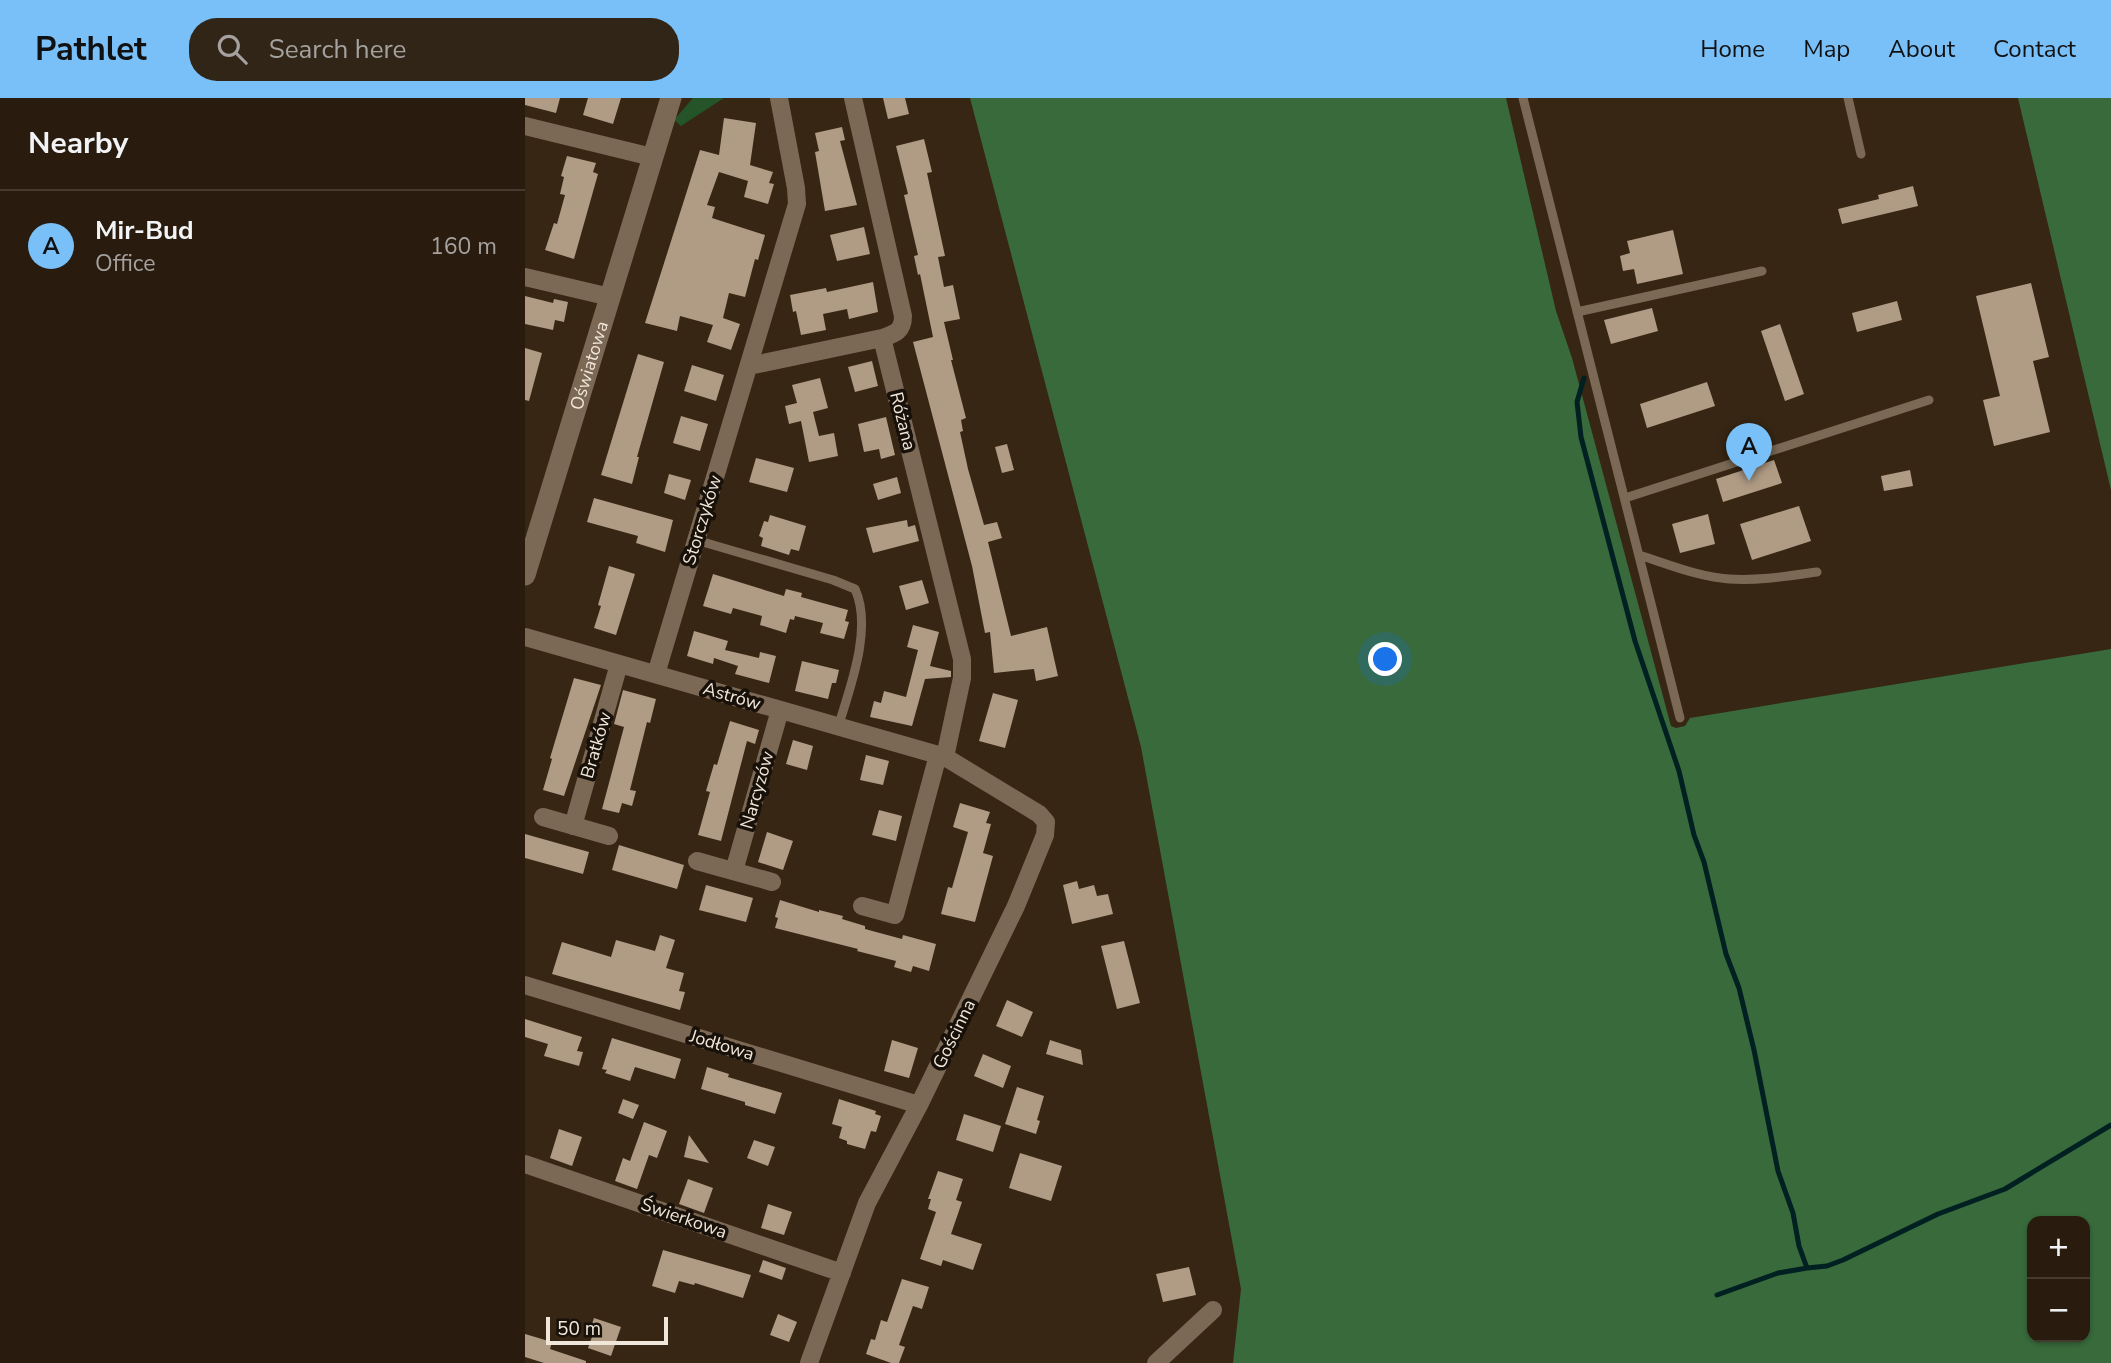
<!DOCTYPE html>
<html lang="en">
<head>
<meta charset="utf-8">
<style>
	:root { --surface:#291c0f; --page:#312518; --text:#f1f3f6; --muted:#a5a19e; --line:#453a2f; --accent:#79bff8 }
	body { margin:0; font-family:"Nunito Sans",sans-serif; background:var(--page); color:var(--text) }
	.controls { position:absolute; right:21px; bottom:21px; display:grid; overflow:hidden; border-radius:14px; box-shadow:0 2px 5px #0004 }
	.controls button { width:63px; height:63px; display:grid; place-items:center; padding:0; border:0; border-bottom:2px solid var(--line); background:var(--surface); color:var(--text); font:35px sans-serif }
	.scale { position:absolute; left:21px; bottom:18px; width:122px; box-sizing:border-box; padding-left:7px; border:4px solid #f1e6da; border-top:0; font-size:19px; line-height:24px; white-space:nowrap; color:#f1e6da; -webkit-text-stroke:5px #181109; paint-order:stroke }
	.you { position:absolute; left:861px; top:562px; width:24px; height:24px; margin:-18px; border:5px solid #fff; border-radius:50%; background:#1a73e8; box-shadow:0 0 0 10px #1a73e833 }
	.badge { display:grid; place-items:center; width:46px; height:46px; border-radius:50%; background:var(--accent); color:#111; font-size:23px; font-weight:700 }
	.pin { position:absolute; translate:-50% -58px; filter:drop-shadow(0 2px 4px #0008) }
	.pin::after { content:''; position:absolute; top:37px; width:24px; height:21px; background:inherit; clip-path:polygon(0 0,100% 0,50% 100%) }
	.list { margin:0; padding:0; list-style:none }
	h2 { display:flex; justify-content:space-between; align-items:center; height:91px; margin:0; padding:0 28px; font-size:30px }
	h2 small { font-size:23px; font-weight:400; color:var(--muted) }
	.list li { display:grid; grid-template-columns:46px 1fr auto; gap:21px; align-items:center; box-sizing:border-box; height:112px; padding:0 28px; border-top:2px solid var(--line) }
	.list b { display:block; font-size:26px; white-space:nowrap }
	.list p { margin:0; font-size:23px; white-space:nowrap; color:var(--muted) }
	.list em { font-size:23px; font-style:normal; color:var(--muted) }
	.icon { flex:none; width:38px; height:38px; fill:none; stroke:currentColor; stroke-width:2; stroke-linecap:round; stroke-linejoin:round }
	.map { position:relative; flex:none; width:1586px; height:1265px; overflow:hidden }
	header { display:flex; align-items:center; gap:42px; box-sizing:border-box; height:98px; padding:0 35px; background:var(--accent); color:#111 }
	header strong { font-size:33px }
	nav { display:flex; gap:38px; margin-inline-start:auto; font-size:24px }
	.search { width:490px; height:63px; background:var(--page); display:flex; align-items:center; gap:18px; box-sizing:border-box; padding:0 24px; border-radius:28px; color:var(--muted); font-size:26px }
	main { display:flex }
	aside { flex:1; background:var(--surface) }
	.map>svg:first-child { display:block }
</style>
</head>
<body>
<header>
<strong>Pathlet</strong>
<div class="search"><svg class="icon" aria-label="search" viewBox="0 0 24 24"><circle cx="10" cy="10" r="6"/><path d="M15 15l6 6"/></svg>Search here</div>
<nav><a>Home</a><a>Map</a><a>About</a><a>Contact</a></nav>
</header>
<main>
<aside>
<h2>Nearby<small></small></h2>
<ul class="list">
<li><span class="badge">A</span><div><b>Mir-Bud</b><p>Office</p></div><em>160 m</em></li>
</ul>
</aside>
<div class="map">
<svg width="1586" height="1265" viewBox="0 0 1586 1265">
	<rect width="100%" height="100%" fill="#372614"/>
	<path fill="#245428" d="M168,0H199L156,28L149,22Z"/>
	<path fill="#386a3b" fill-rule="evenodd" d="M445,0H981L1031,213L1047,260L1146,628L1151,630L1160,628L1165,620L1586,551V1265H708L716,1191L616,649ZM1560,1123V1239H1507V1123Z
		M1493,0H1586V392Z"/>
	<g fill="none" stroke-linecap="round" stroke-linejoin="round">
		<path stroke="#012021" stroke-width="5" d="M1059,280L1052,304L1056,339L1110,543L1154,673L1169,737L1179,764L1201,856L1214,890L1229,952L1253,1073L1268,1115L1274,1148L1282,1170L1253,1175L1192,1197
			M1282,1170L1302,1168L1318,1162L1413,1116L1480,1091L1586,1027"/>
	</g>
	<path fill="#b09b85" d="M0,0H35L31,15L0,7Z
		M63,0H96L88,26L58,17Z
		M358,0H380L384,16L363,21Z
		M199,20L231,25L225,67L248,74L244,85L249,86L243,106L219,99L223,83L194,74L182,107L190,109L187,120L240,137L233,162L230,161L220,199L204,195L198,220L215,226L206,252L182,244L188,227L155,218L152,233L120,225L175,52L194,57Z
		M317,29L320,42L315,43L332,107L300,113L290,54L294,53L290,35Z
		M399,41L407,74L402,75L420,158L413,159L419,189L428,187L435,221L419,224L428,262H426L441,320L436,322L438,333L435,334L443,371L459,427L472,424L477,440L463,444L486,538L522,529L533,578L511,583L509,571L469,575L465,534L460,535L447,468L388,244L408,239L395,176L393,177L389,158L393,157L379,97L383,96L371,48Z
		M42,58L71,65L68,74L73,76L49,161L20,152L29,125L32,126L40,97L35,96L39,79L36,78Z
		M1388,88L1393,108L1317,126L1313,111L1354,101L1353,97Z
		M339,129L345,156L312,163L305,137Z
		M1148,132L1158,176L1112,186L1109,171L1098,173L1095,158L1105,155L1102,143Z
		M348,184L353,214L324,221L322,211L298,216L301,232L276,237L271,213L268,214L265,197L301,190L302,194Z
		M1506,185L1524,259L1508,263L1525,334L1469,348L1458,302L1475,298L1451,198Z
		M0,198L28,205L29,201L43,204L39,224L30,222L28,232L0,226Z
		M1372,203L1377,222L1332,234L1327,215Z
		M1127,210L1133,233L1086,246L1079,222Z
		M1255,226L1279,296L1260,303L1236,233Z
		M0,250L17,255L4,303L0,302Z
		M113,256L139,264L112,359H114L107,386L76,377Z
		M347,263L353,288L330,294L323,269Z
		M167,267L199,277L191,303L159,293Z
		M295,280L303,310L288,314L294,338L309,335L313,358L284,364L276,323L264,326L260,308L272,305L267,287Z
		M1182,284L1190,308L1122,330L1115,306Z
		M156,318L183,326L175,353L148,345Z
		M361,319L370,357L356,361L354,351L339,354L333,326Z
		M482,346L489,372L477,375L470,349Z
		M231,360L269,370L262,394L224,384Z
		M1249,362L1257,385L1198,404L1191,381Z
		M1385,372L1388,388L1359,393L1356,378Z
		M144,376L166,382L160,402L139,395Z
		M372,379L376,395L353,402L348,386Z
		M69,400L148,422L140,454L111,445L113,438L62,424Z
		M1274,408L1286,443L1227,462L1215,426Z
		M1183,416L1190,446L1155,455L1147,426Z
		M245,417L281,428L274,453L266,451L264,457L236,448L238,440L234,438L239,423L243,424Z
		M382,422L383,429L390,427L394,443L348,455L341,430Z
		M84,468L110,476L91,537L69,530L76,508L73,507Z
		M188,476L259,498L261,491L277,495L276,499L323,512L320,523L324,524L319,541L295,535L298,525L270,518L269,522L265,521L261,535L235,527L237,518L208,510L206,516L178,508Z
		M397,482L404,505L381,512L374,488Z
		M388,527L414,534L405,568L426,573V579L400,581L387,628L345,619L349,603L356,605L359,593L381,599L393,552L382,549Z
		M169,533L203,543L200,552L234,560L235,554L251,558L244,585L210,576L213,568L189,560L188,566L162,558Z
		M277,563L314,572L311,585H307L303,601L270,593Z
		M49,580L76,587L39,698L18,692L27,661L25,660Z
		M98,592L131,601L125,625L122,624L105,692L111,693L107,708L97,705L94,715L77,711L99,629L89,626Z
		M468,595L493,602L480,650L454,643Z
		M205,623L234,632L230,646L222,643L196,743L173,737L185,694L181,693L189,666L192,667Z
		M268,642L288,648L282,672L261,666Z
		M341,657L364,663L358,687L335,682Z
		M435,705L465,714L461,725L466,726L458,755L468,758L450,824L416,816L423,789L427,790L443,734L428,729Z
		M354,712L377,718L371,743L347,737Z
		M242,734L268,743L258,772L233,764Z
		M0,736L64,754L58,776L0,760Z
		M94,747L159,767L152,791L87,772Z
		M552,783L554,791L569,787L572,798L583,796L588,816L547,826L538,787Z
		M181,787L228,800L221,824L174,812Z
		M255,802L294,814V812L318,818L317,821L340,828V831L377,841L378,837L411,846L404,873L388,868L386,874L369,869L371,863L332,853L333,851L250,830L253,820L250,819Z
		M135,837L150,842L141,870L159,875L154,893L160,894L155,912L27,876L37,844L86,859L91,842L130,853Z
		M599,843L615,905L592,911L576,848Z
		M482,902L508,914L497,939L471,928Z
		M0,921L57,939L52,953L58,954L54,968L19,958L23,946L0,939Z
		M87,940L156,961L150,981L110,969L105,983L80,975L82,972L77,971Z
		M367,942L393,950L384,980L359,973Z
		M525,942L556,952L558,967L521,956Z
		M458,956L486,968L478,990L449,978Z
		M182,969L204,976L203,979L257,995L250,1016L220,1007V1004L176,991Z
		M492,989L519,998L512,1022L515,1023L511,1036L480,1026Z
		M98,1001L114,1007L108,1021L93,1015Z
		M314,1001L351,1013L350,1016L356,1018L351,1034L346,1033L340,1051L322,1046V1043L314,1040L317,1029L307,1026Z
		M439,1016L476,1028L468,1054L431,1042Z
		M119,1024L142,1033L132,1060L124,1057L112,1091L90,1083L98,1060L105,1063Z
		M34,1031L57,1039L47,1068L25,1060Z
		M164,1037L184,1065L159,1059Z
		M229,1042L250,1049L243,1068L222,1060Z
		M495,1055L537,1068L526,1103L484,1090Z
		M413,1073L438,1081L431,1102L437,1104L426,1136L457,1146L448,1172L418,1162L416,1168L395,1161L411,1114L403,1111L406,1101H403Z
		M163,1081L188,1090L179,1115L154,1106Z
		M243,1106L267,1114L259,1137L236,1130Z
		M138,1152L226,1177L218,1200L170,1185L169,1187L154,1183L150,1195L127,1188Z
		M238,1162L261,1170L257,1182L234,1174Z
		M664,1169L671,1197L638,1204L631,1176Z
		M377,1181L404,1189L397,1211L388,1208L374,1247L380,1249L374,1265H366L341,1256L346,1241L350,1242L356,1222L362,1224Z
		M253,1216L272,1224L264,1244L245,1237Z
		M69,1220L96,1229L86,1258L63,1250L68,1236L64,1235Z
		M0,1236L27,1244L25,1251L61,1263V1265H19L0,1259Z"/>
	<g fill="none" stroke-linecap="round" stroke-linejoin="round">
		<path stroke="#7c6955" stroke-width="9" d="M998,0L1155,620
			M1323,0L1336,56
			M1052,214L1237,173
			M1100,400L1404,302
			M171,442L308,482L330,491C348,530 325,590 313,629
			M1114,457C1143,466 1174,479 1204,481C1234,483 1263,478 1292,474"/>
		<path stroke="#7c6955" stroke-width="18" d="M328,0L378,218C378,233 370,236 357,240L437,561V580L420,659
			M0,28L127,59
			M0,179L85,199
			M224,268L357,240
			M0,539L420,659L514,716L521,724L520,737L491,808L394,1007L342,1105L284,1265
			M131,576L272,106L271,90L254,0
			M18,719L84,738
			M48,728L94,566
			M172,763L247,784
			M209,773L255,612
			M337,808L370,817L413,657
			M0,887L394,1007
			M0,1066L317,1175
			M631,1265L688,1212"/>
		<path stroke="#7c6955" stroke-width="21" id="s1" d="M0,477L146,0"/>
	</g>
	<g text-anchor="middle" stroke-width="7" stroke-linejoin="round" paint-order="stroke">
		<g font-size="18" fill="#f1e6da" stroke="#181109">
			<text dy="6" stroke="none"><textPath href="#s1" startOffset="219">Oświatowa</textPath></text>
			<text transform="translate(378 323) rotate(76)" y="6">Różana</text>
			<text transform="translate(177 422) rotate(-73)" y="6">Storczyków</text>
			<text transform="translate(207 598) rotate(16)" y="6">Astrów</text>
			<text transform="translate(71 647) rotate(-74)" y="6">Bratków</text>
			<text transform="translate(232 692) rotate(-74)" y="6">Narcyzów</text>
			<text transform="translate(429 936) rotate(-64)" y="6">Gościnna</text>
			<text transform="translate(197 947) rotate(17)" y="6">Jodłowa</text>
			<text transform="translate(159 1120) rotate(19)" y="6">Świerkowa</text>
		</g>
	</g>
</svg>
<div class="controls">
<button>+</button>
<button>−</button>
</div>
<div class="scale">50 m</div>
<div class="you"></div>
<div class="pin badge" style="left:1224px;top:383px">A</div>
</div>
</main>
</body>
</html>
